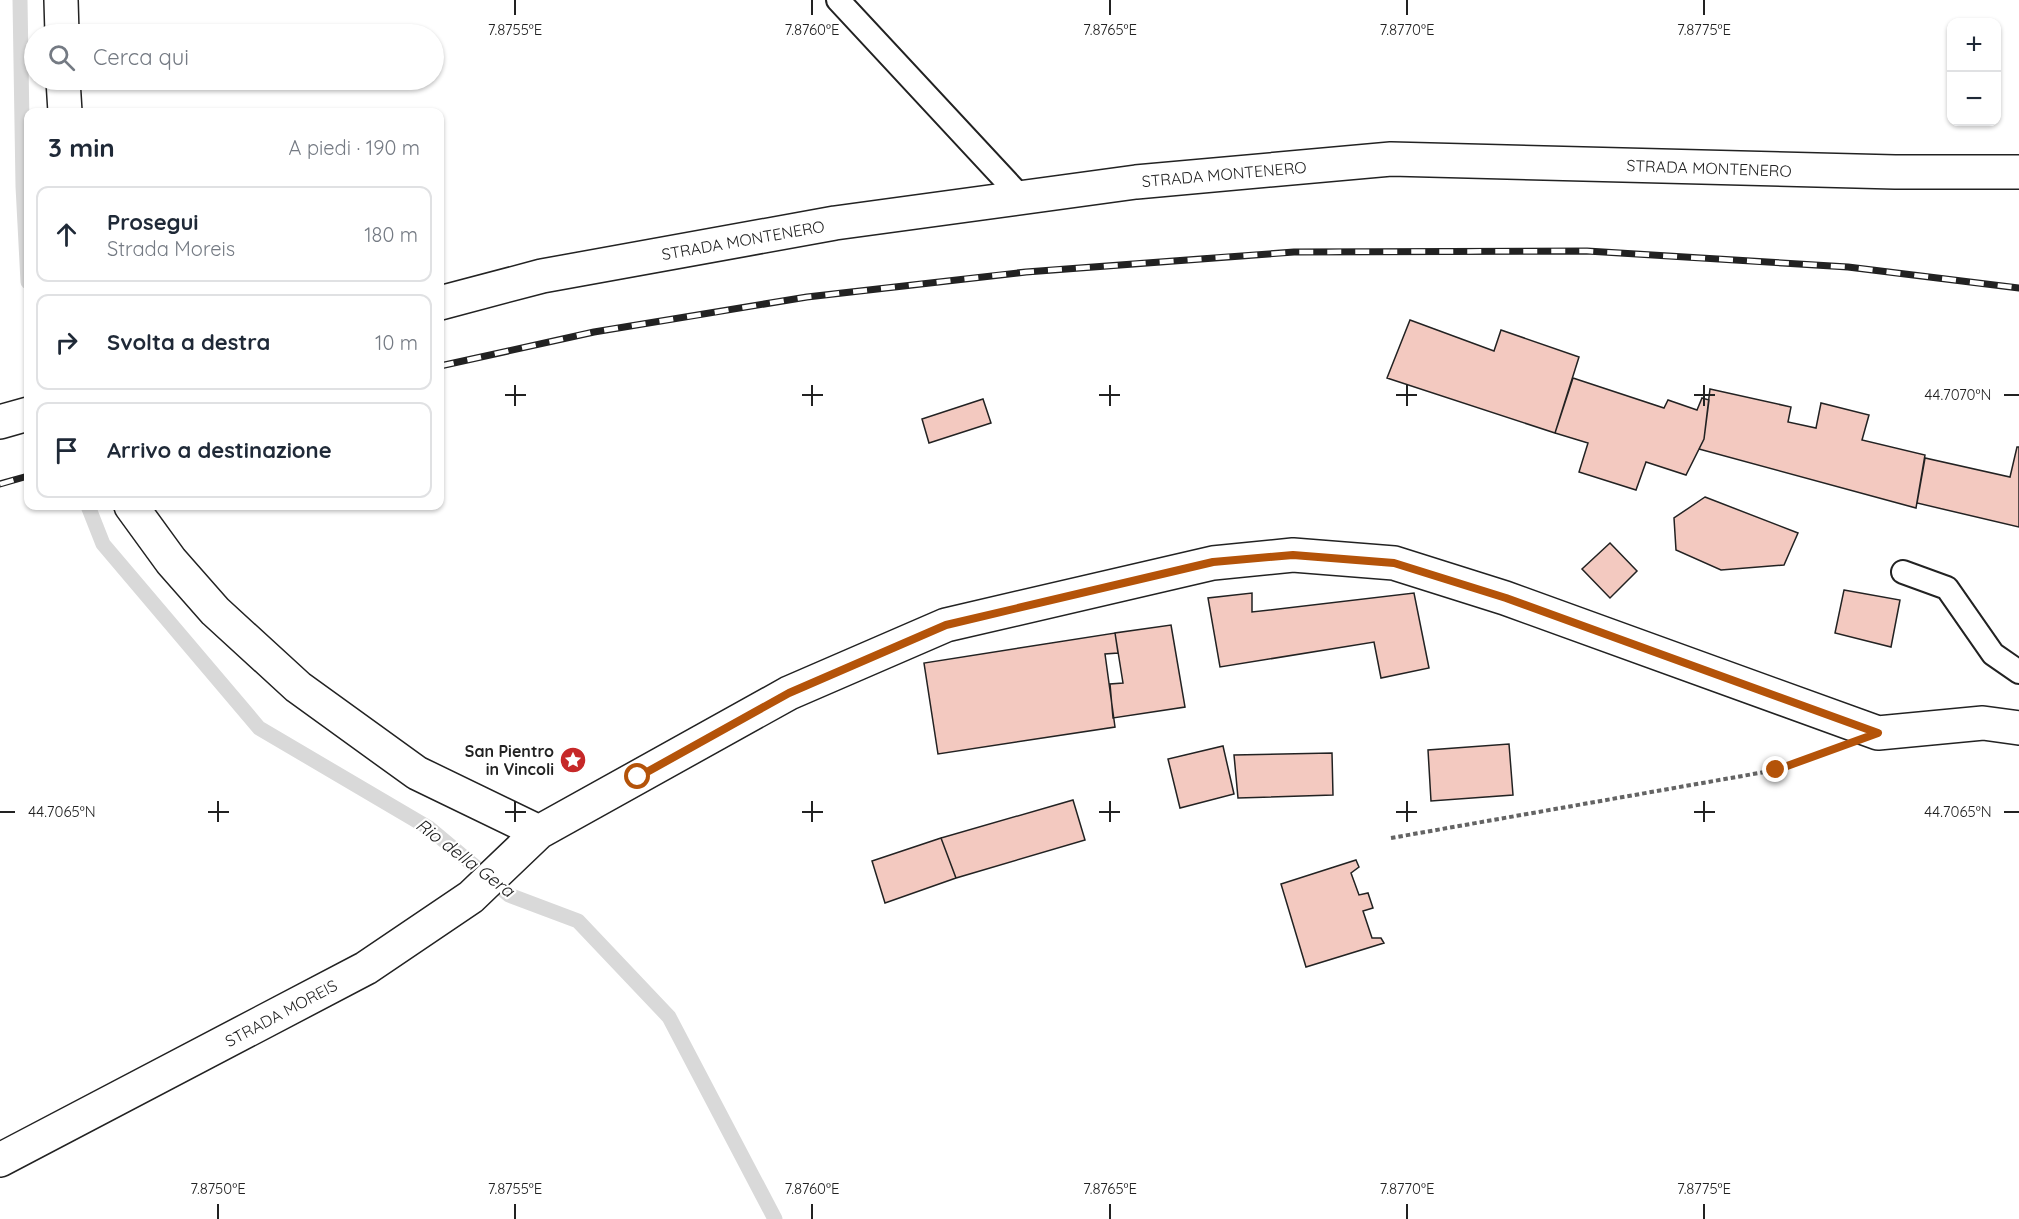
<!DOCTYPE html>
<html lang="it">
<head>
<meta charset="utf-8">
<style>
	:root { --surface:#fff; --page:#f6f6f7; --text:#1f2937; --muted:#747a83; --line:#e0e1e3 }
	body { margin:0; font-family:Quicksand,sans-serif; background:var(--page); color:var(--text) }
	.controls { position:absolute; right:18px; top:18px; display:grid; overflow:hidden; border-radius:12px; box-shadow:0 2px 4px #0004 }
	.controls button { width:54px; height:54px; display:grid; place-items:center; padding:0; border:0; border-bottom:2px solid var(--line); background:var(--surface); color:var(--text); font:30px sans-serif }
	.stop { position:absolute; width:18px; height:18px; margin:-14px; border:4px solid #b45309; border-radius:50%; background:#fff }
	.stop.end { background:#b45309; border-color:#fff; box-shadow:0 2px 6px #0008 }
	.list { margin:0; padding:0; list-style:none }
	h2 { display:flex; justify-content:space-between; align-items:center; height:78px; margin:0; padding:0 24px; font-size:26px }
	h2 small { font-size:20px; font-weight:400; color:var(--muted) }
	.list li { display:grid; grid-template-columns:39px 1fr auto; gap:18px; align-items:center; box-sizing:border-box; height:96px; margin:0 12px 12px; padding:0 12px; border:2px solid var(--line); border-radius:12px }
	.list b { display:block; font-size:22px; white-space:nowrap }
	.list p { margin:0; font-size:20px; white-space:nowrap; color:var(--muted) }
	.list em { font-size:20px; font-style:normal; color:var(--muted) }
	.icon { flex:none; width:33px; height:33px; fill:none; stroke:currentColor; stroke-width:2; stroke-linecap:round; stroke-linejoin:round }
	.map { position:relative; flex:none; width:2019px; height:1219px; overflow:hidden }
	.search { position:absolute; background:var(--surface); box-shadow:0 2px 4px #0004; left:24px; top:24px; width:420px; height:66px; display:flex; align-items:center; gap:15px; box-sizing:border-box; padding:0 21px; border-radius:33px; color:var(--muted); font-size:22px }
	.panel { position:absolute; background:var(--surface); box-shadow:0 2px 4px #0004; left:24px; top:108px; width:420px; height:402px; border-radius:12px }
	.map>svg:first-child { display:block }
</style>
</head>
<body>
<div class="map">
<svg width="2019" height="1219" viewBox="0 0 2019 1219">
	<rect width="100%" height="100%" fill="#fff"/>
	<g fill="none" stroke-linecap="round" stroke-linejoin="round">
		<path stroke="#d9d9d9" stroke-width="15" d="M20,0L23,186L28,282
			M88,506L103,544L259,728L429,828L509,895L578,921L669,1017L775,1219"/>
	</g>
	<path fill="#f3c9c0" stroke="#222" stroke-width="1.5" d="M1410,320L1494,351L1501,330L1579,357L1555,433L1387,378Z
		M1573,378L1664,408L1668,400L1697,410L1702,398L1709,400L1704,439L1686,475L1646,462L1636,490L1579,472L1588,443L1555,433Z
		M1710,389L1791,407L1788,422L1816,428L1821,403L1869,415L1862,440L1925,455L1916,508L1699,449L1704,439Z
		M983,399L991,423L929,443L922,419Z
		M2017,447H2019V527L1917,503L1925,458L2010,477Z
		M1705,497L1798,533L1784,565L1721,570L1676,550L1674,518Z
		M1610,543L1637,571L1610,598L1582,569Z
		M1844,590L1900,600L1891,647L1835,633Z
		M1252,593V612L1414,593L1429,668L1381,678L1374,642L1220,667L1208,598Z
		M1171,625L1185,707L1113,718L1110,684L1123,683L1115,633Z
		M1115,633L1118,653L1105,654L1115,727L938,754L924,663Z
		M1509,744L1513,795L1431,801L1428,750Z
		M1223,746L1234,794L1180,808L1168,759Z
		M1332,753L1333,795L1238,798L1234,755Z
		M1073,800L1085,840L956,878L941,838Z
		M941,838L956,878L885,903L872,861Z
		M1356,860L1359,867L1351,873L1359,895L1368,893L1373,908L1363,911L1372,938H1381L1384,943L1306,967L1281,884Z"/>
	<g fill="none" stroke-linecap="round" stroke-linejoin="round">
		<defs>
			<path id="lane" d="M838,0L1022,198
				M1903,572L1947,588L1993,654L2019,672"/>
			<path id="street" d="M61,0L62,34
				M63,80L65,112
				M131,506L171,561L215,611L298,687L417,773L539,832
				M0,1160L366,968L471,897L539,832L789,693L946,625L1213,563L1293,555L1394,563L1505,598L1878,733L1983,723L2019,728"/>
			<path id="secondary" d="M440,303L542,276L835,223L1136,182L1391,159L1895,172H2019
				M0,422L28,414"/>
		</defs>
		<use href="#lane" stroke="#222" stroke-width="26"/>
		<use href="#street" stroke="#222" stroke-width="36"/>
		<use href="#secondary" stroke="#222" stroke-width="36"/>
		<path stroke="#646464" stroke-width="4" stroke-dasharray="4.5 3" stroke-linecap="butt" d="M1391,838L1776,770L1814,756"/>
		<use href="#lane" stroke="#fff" stroke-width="22"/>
		<use href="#street" stroke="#fff" stroke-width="33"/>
		<use href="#secondary" stroke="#fff" stroke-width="33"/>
		<defs>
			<path id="rail" d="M440,366L594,332L807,297L1026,272L1294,252L1587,251L1848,267L2019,288
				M0,484L28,476"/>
		</defs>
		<use href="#rail" stroke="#222" stroke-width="7"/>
		<use href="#rail" stroke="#fff" stroke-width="4.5" stroke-dasharray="14" stroke-linecap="butt"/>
	</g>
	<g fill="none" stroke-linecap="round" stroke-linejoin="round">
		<path stroke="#b45309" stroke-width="8" d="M638,777L789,693L946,625L1213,562L1293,555L1394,563L1506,598L1878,733L1776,770"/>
	</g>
	<path fill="none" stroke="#222" stroke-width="2" d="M515,0V15M812,0V15M1110,0V15M1407,0V15M1704,0V15M515,385V406M812,385V406M1110,385V406M1407,385V406M1704,385V406M505,395H526M802,395H823M1099,395H1120M1396,395H1417M1694,395H1715M2004,395H2019M218,801V822M515,801V822M812,801V822M1110,801V822M1407,801V822M1704,801V822M0,812H15M208,812H229M505,812H526M802,812H823M1099,812H1120M1396,812H1417M1694,812H1715M2004,812H2019M218,1204V1219M515,1204V1219M812,1204V1219M1110,1204V1219M1407,1204V1219M1704,1204V1219"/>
	<defs>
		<symbol id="sight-disc" viewBox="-11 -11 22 22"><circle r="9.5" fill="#c62828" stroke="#fff"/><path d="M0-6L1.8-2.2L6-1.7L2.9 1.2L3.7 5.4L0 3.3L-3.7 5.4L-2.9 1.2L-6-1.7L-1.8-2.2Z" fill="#fff"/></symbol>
	</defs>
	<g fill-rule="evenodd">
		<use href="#sight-disc" x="558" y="745" width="30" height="30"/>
	</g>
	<g text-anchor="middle" stroke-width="4.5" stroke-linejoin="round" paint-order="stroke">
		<g font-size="16" fill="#222" stroke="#fff">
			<text transform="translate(1709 168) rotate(2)" y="6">STRADA MONTENERO</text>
			<text transform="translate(1224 174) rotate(-5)" y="6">STRADA MONTENERO</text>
			<text transform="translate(743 240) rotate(-10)" y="6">STRADA MONTENERO</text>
			<text transform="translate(281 1013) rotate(-28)" y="6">STRADA MOREIS</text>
		</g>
		<g font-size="16" font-weight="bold" fill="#222" stroke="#fff" text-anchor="end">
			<text x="554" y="757">San Pientro<tspan x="554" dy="18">in Vincoli</tspan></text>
		</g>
		<g font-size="18" font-style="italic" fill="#222" stroke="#fff">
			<text transform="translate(465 858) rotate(37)" y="6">Rio della Gera</text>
		</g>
	</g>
	<g font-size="15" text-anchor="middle" fill="#222" stroke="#fff" stroke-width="4.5" stroke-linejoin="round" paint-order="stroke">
		<text x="515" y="35">7.8755°E</text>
		<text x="812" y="35">7.8760°E</text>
		<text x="1110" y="35">7.8765°E</text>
		<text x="1407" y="35">7.8770°E</text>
		<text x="1704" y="35">7.8775°E</text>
		<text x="1958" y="400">44.7070°N</text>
		<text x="62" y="817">44.7065°N</text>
		<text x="1958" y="817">44.7065°N</text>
		<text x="218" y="1194">7.8750°E</text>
		<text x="515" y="1194">7.8755°E</text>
		<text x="812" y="1194">7.8760°E</text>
		<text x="1110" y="1194">7.8765°E</text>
		<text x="1407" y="1194">7.8770°E</text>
		<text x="1704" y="1194">7.8775°E</text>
	</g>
</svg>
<div class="controls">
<button>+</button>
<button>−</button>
</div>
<div class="stop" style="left:638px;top:777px"></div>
<div class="stop end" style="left:1776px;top:770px"></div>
<div class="search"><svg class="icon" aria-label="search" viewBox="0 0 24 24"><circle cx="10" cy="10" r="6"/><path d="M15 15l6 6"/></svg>Cerca qui</div>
<section class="panel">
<h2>3 min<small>A piedi · 190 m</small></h2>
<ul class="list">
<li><svg class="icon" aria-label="ahead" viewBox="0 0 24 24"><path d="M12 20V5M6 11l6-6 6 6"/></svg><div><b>Prosegui</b><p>Strada Moreis</p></div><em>180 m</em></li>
<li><svg class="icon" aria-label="right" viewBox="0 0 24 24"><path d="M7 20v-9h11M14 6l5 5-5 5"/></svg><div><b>Svolta a destra</b></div><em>10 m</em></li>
<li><svg class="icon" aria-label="arrive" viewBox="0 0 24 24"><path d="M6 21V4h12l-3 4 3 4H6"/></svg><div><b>Arrivo a destinazione</b></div></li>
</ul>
</section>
</div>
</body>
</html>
